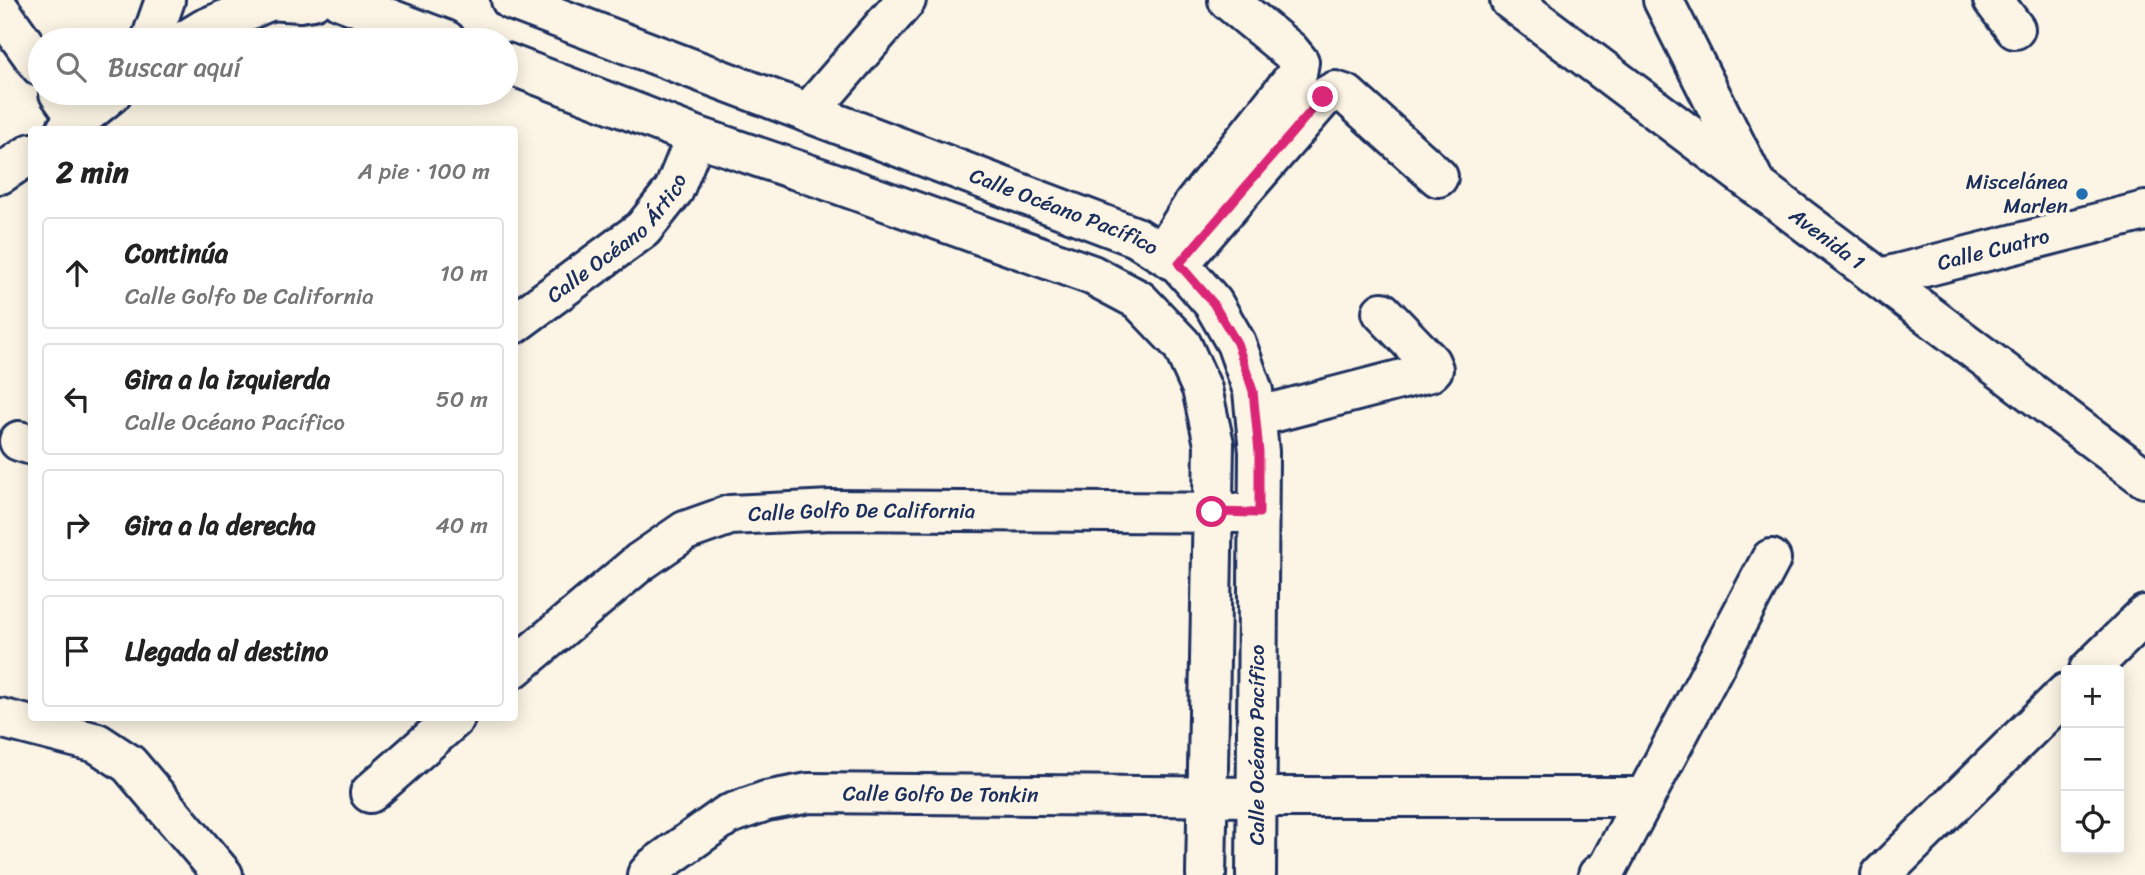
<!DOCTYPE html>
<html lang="es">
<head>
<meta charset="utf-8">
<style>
	:root { --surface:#fff; --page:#f6f6f6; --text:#222; --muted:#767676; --line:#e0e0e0 }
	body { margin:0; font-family:Sriracha,sans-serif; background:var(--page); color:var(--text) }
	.controls { position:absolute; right:21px; bottom:21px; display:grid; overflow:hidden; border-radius:7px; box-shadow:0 4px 18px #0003 }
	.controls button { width:63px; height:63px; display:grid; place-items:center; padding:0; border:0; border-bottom:2px solid var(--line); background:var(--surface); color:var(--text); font:35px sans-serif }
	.stop { position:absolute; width:21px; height:21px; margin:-16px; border:5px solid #db2777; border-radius:50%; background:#fff }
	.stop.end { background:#db2777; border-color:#fff; box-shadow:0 2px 7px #0008 }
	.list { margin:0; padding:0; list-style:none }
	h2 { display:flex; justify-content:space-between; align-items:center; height:91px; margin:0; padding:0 28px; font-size:30px }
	h2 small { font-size:23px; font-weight:400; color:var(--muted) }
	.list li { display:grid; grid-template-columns:46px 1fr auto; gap:21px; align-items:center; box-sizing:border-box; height:112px; margin:0 14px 14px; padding:0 14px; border:2px solid var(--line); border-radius:7px }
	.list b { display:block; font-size:26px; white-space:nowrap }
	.list p { margin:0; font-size:23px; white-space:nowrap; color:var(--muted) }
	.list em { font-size:23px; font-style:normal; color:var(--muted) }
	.icon { flex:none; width:38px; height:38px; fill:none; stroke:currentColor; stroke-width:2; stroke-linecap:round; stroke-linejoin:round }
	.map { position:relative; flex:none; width:2145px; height:875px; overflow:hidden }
	.search { position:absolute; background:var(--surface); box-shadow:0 4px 18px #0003; left:28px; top:28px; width:490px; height:77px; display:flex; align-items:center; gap:18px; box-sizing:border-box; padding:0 24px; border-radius:38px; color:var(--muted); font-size:26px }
	.panel { position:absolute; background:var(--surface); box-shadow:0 4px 18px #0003; left:28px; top:126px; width:490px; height:595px; border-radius:7px }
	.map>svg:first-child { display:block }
</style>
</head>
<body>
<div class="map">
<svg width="2145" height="875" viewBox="0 0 2145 875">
	<rect width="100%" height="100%" fill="#fcf5e5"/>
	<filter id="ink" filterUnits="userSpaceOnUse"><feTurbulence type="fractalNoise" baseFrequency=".0143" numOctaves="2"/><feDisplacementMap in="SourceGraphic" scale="14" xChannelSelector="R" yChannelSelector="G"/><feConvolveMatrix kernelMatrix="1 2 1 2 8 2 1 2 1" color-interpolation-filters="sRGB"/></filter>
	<g filter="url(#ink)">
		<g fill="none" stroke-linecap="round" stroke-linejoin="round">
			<defs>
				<g id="minor">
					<path d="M267,0L300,2L313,0"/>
					<path d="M340,0L446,40"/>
					<path id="s1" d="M511,0L1136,237L1179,264L1213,303L1236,343L1253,391L1259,452L1256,875"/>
					<path id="s2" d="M1510,0L2145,478"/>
					<path d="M1663,0L1752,177"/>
					<path d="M1993,0L2015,29"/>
					<path d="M0,10L40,66"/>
					<path d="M151,40L165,0"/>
					<path d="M186,40L204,29L269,1"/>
					<path d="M506,63L696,136L832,182L1092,275L1139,300L1182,345L1202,389L1214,444L1206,875"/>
					<path d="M59,93L79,121"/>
					<path d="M808,113L906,0"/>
					<path d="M66,130L112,93"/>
					<path d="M0,174L32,153"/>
					<path d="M1163,252L1193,205L1297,74L1299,62L1290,51L1228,0"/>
					<path d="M1179,264L1323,98L1335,91L1347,95L1438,177"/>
					<path id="s3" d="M1881,278L2145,211"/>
					<path id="s4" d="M514,324L643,229L674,190L696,136"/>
					<path d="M1256,417L1430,372L1433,369L1430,362L1382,312"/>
					<path d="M19,441L32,445"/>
					<path id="s5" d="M514,668L640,562L685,531L730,515L832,510L1238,513"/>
					<path d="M2089,670L2145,615"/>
					<path d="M0,718L97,743L129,764L223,875"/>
					<path d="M370,793L455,718"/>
					<path id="s6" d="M647,875L654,867L727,815L766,801L809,793L1257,797H1645"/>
					<path d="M1598,875L1608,867L1771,559"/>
					<path d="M1881,875L2066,693"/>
				</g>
			</defs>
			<use href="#minor" stroke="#1b2f5e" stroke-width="44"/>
			<use href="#minor" stroke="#fcf5e5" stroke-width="38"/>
		</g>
	</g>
	<g fill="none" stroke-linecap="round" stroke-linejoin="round" filter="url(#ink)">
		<path stroke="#db2777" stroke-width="9" d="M1212,512L1259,513V452L1253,391L1237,343L1213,303L1179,264L1323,97"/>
	</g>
	<circle fill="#1f6fb2" stroke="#fcf5e5" stroke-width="2.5" cx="2082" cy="194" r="7"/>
	<g text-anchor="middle" stroke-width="7" stroke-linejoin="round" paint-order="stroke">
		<g font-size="21" fill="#1b2f5e" stroke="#fcf5e5" text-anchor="end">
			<text x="2068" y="189">Miscelánea<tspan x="2068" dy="24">Marlen</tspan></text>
		</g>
		<g font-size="21" fill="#1b2f5e" stroke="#fcf5e5">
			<text dy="7" stroke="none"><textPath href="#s1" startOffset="592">Calle Océano Pacífico</textPath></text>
			<text dy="7" stroke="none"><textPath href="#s4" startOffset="135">Calle Océano Ártico</textPath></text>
			<text dy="7" stroke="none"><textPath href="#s2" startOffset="397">Avenida 1</textPath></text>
			<text dy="7" stroke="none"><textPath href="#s3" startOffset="116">Calle Cuatro</textPath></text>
			<text dy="7" stroke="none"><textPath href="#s5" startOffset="399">Calle Golfo De California</textPath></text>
			<text transform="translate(1257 745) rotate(-90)" y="7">Calle Océano Pacífico</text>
			<text dy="7" stroke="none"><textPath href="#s6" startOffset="317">Calle Golfo De Tonkin</textPath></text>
		</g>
	</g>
</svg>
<div class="controls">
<button>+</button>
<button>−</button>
<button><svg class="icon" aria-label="locate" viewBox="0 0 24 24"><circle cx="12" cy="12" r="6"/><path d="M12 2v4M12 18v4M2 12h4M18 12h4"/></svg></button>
</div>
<div class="stop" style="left:1212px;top:512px"></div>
<div class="stop end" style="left:1323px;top:97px"></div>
<div class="search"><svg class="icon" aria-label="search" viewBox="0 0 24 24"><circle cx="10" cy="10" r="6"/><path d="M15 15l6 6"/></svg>Buscar aquí</div>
<section class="panel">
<h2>2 min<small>A pie · 100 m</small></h2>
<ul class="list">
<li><svg class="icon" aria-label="ahead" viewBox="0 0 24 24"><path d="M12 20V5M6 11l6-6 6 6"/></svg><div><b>Continúa</b><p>Calle Golfo De California</p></div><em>10 m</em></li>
<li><svg class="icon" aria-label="left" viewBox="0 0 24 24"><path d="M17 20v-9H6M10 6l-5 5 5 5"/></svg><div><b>Gira a la izquierda</b><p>Calle Océano Pacífico</p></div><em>50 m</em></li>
<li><svg class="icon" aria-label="right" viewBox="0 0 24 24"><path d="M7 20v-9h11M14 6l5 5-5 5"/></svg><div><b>Gira a la derecha</b></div><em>40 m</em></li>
<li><svg class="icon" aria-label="arrive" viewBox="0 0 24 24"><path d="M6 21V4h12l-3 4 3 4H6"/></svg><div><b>Llegada al destino</b></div></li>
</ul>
</section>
</div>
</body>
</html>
